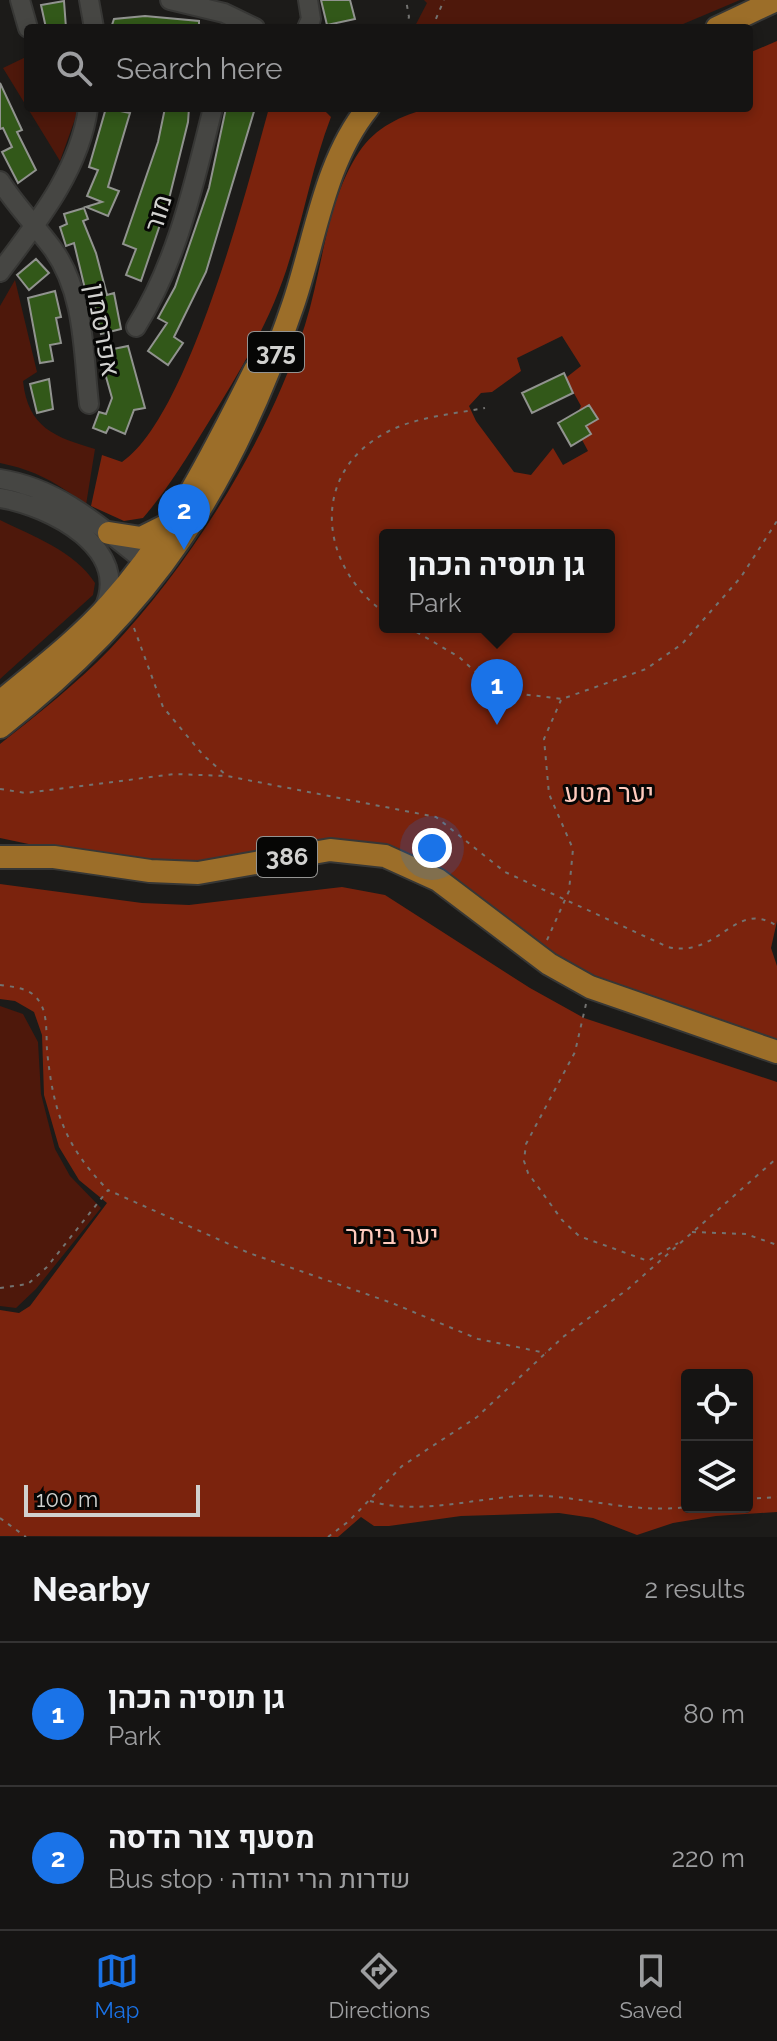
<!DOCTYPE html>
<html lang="en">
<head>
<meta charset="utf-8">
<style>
	:root { --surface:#151413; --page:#222121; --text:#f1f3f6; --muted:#9d9ea0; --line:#343333; --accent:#1a73e8 }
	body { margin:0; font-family:Raleway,Heebo,sans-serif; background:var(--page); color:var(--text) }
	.controls { position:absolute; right:24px; bottom:24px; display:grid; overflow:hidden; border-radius:8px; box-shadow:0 4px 12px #0003 }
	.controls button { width:72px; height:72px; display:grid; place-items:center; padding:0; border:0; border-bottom:2px solid var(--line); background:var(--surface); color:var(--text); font:40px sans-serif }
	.scale { position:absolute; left:24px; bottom:20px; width:176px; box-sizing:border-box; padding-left:8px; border:4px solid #d1d1cf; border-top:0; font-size:22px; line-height:28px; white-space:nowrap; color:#d1d1cf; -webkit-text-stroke:6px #060605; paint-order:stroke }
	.you { position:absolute; left:432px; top:848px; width:28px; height:28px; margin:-20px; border:6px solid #fff; border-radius:50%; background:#1a73e8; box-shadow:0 0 0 12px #1a73e833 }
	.badge { display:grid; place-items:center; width:52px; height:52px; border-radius:50%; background:var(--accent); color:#fff; font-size:26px; font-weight:700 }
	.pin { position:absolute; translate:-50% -66px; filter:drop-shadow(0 2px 4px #0008) }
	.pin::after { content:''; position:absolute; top:42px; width:28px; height:24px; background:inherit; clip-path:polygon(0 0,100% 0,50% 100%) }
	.popup { position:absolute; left:379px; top:529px; width:236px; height:104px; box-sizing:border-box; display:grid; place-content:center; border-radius:8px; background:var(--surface); filter:drop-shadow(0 2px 6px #0005); font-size:26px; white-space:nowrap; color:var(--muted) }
	.popup b { font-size:30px; color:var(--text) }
	.popup::after { content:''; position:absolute; left:50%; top:100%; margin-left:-16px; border:16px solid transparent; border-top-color:var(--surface) }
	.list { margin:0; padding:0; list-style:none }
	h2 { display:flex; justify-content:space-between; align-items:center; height:104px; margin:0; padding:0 32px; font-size:34px }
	h2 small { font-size:26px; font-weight:400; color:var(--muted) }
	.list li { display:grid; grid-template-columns:52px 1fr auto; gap:24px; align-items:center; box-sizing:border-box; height:144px; padding:0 32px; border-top:2px solid var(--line) }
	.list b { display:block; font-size:30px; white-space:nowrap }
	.list p { margin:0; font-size:26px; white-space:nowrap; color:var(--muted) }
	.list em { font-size:26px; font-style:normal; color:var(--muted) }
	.icon { flex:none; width:44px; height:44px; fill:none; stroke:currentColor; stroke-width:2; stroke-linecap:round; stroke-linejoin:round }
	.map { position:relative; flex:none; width:777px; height:1537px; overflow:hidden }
	.search { position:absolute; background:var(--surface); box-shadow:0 4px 12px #0003; left:24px; right:24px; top:24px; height:88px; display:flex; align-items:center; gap:20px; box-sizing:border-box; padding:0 28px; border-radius:8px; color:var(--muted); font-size:30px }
	.sheet { height:392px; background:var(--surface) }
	nav { display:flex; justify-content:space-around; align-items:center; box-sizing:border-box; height:112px; border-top:2px solid var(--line); background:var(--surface); font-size:22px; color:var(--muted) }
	nav a { display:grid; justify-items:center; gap:4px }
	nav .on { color:var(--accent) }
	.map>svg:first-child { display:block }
</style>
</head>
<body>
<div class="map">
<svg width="777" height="1537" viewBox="0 0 777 1537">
	<rect width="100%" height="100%" fill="#1c1b19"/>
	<path fill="#4e180b" d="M424,0H740L676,27L414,28L427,3Z
		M28,56V108H79L60,161L3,68Z
		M15,280L37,372L23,381C28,428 55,437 95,449L86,505C58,483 35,470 0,463V306Z
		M0,520C32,536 75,551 95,583L93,595L0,679Z
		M0,1006L23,1014L38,1042L41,1094L55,1149L70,1176L101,1208L36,1289L16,1308L0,1306Z"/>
	<path fill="#7b230d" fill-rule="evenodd" d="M777,41V921L771,948L777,966V1045L580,976L478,899L341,842L297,844L220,863L187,864L57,850L0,838V744C38,714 76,684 110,649C192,563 269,438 305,325C323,268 326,202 359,152C376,127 400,116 429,108H749V53ZM562,336L581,366L558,384L570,386L581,406L573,423L588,451L563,465L553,448L531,475L514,472L476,421L469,406L481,393L492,392L521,371L517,358ZM385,535H609V627H385Z
		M269,108H322L331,117C313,164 305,211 290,258C272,320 239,373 205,428C186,459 167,490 143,518L124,521L91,506L102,455L122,462C188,418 247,188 269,108Z
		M0,884L142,903L189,905L342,887L385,895L530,988L584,1018L777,1082V1512L716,1516L673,1523L637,1535L593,1518L559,1513L461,1516L389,1526H374L361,1517L338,1537L0,1536V1310L19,1313L30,1306L107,1203L79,1180L59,1147L44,1095L42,1035L34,1012L15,1001L0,999ZM747,1375V1507H687V1375Z"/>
	<path fill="#325819" stroke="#91938f" stroke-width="2" d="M321,0H350L355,19L327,25Z
		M64,1L66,28H46L41,5Z
		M145,16L199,21V28H111L114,19Z
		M0,83L22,130L17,132L36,170L18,183L2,152L12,147L3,128L0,129Z
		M106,108L130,113L108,187L119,191L108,216L86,207L102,202L87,196L98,170L89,167Z
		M165,108H189L188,122L170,195L141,281L126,275L136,249L123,244L158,142Z
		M226,108H255L206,272L174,337L183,343L168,365L148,351L167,323L158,318L175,287L209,188Z
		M84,208L88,219L83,221L96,253L107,295L114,293L121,329L101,334L91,288L85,289L74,243L66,246L60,227L67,224L64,214Z
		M36,259L49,273L29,290L17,275Z
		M55,291L61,317L56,318L61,343L50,345L53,361L40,363L28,298Z
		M128,346L145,408L134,410L125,434L109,427L106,433L93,428L99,412L106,414L112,398L99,352Z
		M564,373L573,393L532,413L522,393Z
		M49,379L53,409L37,413L30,384Z
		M589,405L598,419L586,426L591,434L571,446L558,423Z"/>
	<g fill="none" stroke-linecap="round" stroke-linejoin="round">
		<defs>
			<path id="minor" d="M20,0L28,28
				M89,0L94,28
				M170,0L224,13L255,28
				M307,28L311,19L308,0
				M0,181C16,206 36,226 53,249C85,294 83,352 89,404
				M0,272C36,224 80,170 88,108
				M136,327C178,260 194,183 213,108
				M0,479C58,488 99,525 144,561L150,571
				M0,498C50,506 134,549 103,610"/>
			<path id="major" d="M717,28L776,0
				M109,533L141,538L165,526
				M0,702C37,671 78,640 110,604C172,536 214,452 255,370
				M0,727C152,608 231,487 293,305C315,241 324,162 368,108
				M0,857H54L150,871L198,873L330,850L385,856L438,880L549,964L590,987L777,1052"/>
		</defs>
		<use href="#minor" stroke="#373735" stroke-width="22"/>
		<use href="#major" stroke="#373735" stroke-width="26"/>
		<path stroke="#737371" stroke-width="2" stroke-dasharray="4 6" stroke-linecap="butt" d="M405,28L409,17L406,0
			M432,28L444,0
			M385,613C319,566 308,472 389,431C417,417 453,414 485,408
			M408,627L459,657L497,691L562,699L646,669L682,644L741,577L777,521
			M134,628L163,707L203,755L226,775
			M0,789L26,793L175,774L227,776L436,817L505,872L668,947C719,959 735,898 777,926
			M547,940L569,891L573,849L549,794L544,739L561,700
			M0,985C14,987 31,988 39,1001C48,1014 46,1034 47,1050C53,1110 64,1145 107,1189
			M586,1004L575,1052L526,1144L524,1161L528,1173L562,1220L579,1236L648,1261L678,1243
			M692,1232L746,1234L777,1245
			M0,1288L28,1284L47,1267L108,1190L249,1253L392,1303L478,1339L546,1353
			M747,1499L777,1497
			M370,1501C427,1518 489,1492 547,1496C596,1500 637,1513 687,1507
			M0,1518L26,1537
			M328,1537L349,1521L402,1466L477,1417L563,1337L628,1289L777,1158"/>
		<use href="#minor" stroke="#464643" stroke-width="18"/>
		<use href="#major" stroke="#9c6e29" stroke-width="22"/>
	</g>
	<g text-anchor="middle" stroke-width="6" stroke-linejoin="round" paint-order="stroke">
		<g fill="#060605" stroke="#949492" stroke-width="2">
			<rect x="248" y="332" width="56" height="40" rx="6"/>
			<rect x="257" y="837" width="60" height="40" rx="6"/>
		</g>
		<g font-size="24" font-weight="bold" fill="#d1d1cf">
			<text x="276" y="360">375</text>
			<text x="287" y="865">386</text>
		</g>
		<g font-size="26" fill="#d1d1cf" stroke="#060605">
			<text transform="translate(158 213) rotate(-73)" y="9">מור</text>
			<text transform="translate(103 330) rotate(80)" y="9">אפרסמון</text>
		</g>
		<g font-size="26" fill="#ffcbbe" stroke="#060605">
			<text x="609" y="802">יער מטע</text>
			<text x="392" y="1244">יער ביתר</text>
		</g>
	</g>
</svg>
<div class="controls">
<button><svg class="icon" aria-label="locate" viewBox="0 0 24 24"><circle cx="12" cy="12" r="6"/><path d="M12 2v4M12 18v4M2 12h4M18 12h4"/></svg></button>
<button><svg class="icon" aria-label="layers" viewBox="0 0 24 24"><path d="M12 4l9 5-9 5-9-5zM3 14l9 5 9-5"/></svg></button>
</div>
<div class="scale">100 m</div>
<div class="you"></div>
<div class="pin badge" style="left:497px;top:725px">1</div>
<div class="popup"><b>גן תוסיה הכהן</b>Park</div>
<div class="pin badge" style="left:184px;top:550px">2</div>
<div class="search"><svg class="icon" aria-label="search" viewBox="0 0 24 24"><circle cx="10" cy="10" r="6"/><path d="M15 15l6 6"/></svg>Search here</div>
</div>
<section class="sheet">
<h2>Nearby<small>2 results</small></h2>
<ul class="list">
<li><span class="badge">1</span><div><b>גן תוסיה הכהן</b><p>Park</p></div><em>80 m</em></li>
<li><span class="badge">2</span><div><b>מסעף צור הדסה</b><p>Bus stop · שדרות הרי יהודה</p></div><em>220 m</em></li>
</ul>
</section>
<nav>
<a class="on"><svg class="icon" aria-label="map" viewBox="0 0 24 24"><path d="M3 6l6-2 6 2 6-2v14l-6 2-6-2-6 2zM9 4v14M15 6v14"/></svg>Map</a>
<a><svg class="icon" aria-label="directions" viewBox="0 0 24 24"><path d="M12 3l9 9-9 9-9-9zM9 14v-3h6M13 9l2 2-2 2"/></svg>Directions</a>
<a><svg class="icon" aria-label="saved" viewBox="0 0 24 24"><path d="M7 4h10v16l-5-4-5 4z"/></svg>Saved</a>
</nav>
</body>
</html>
